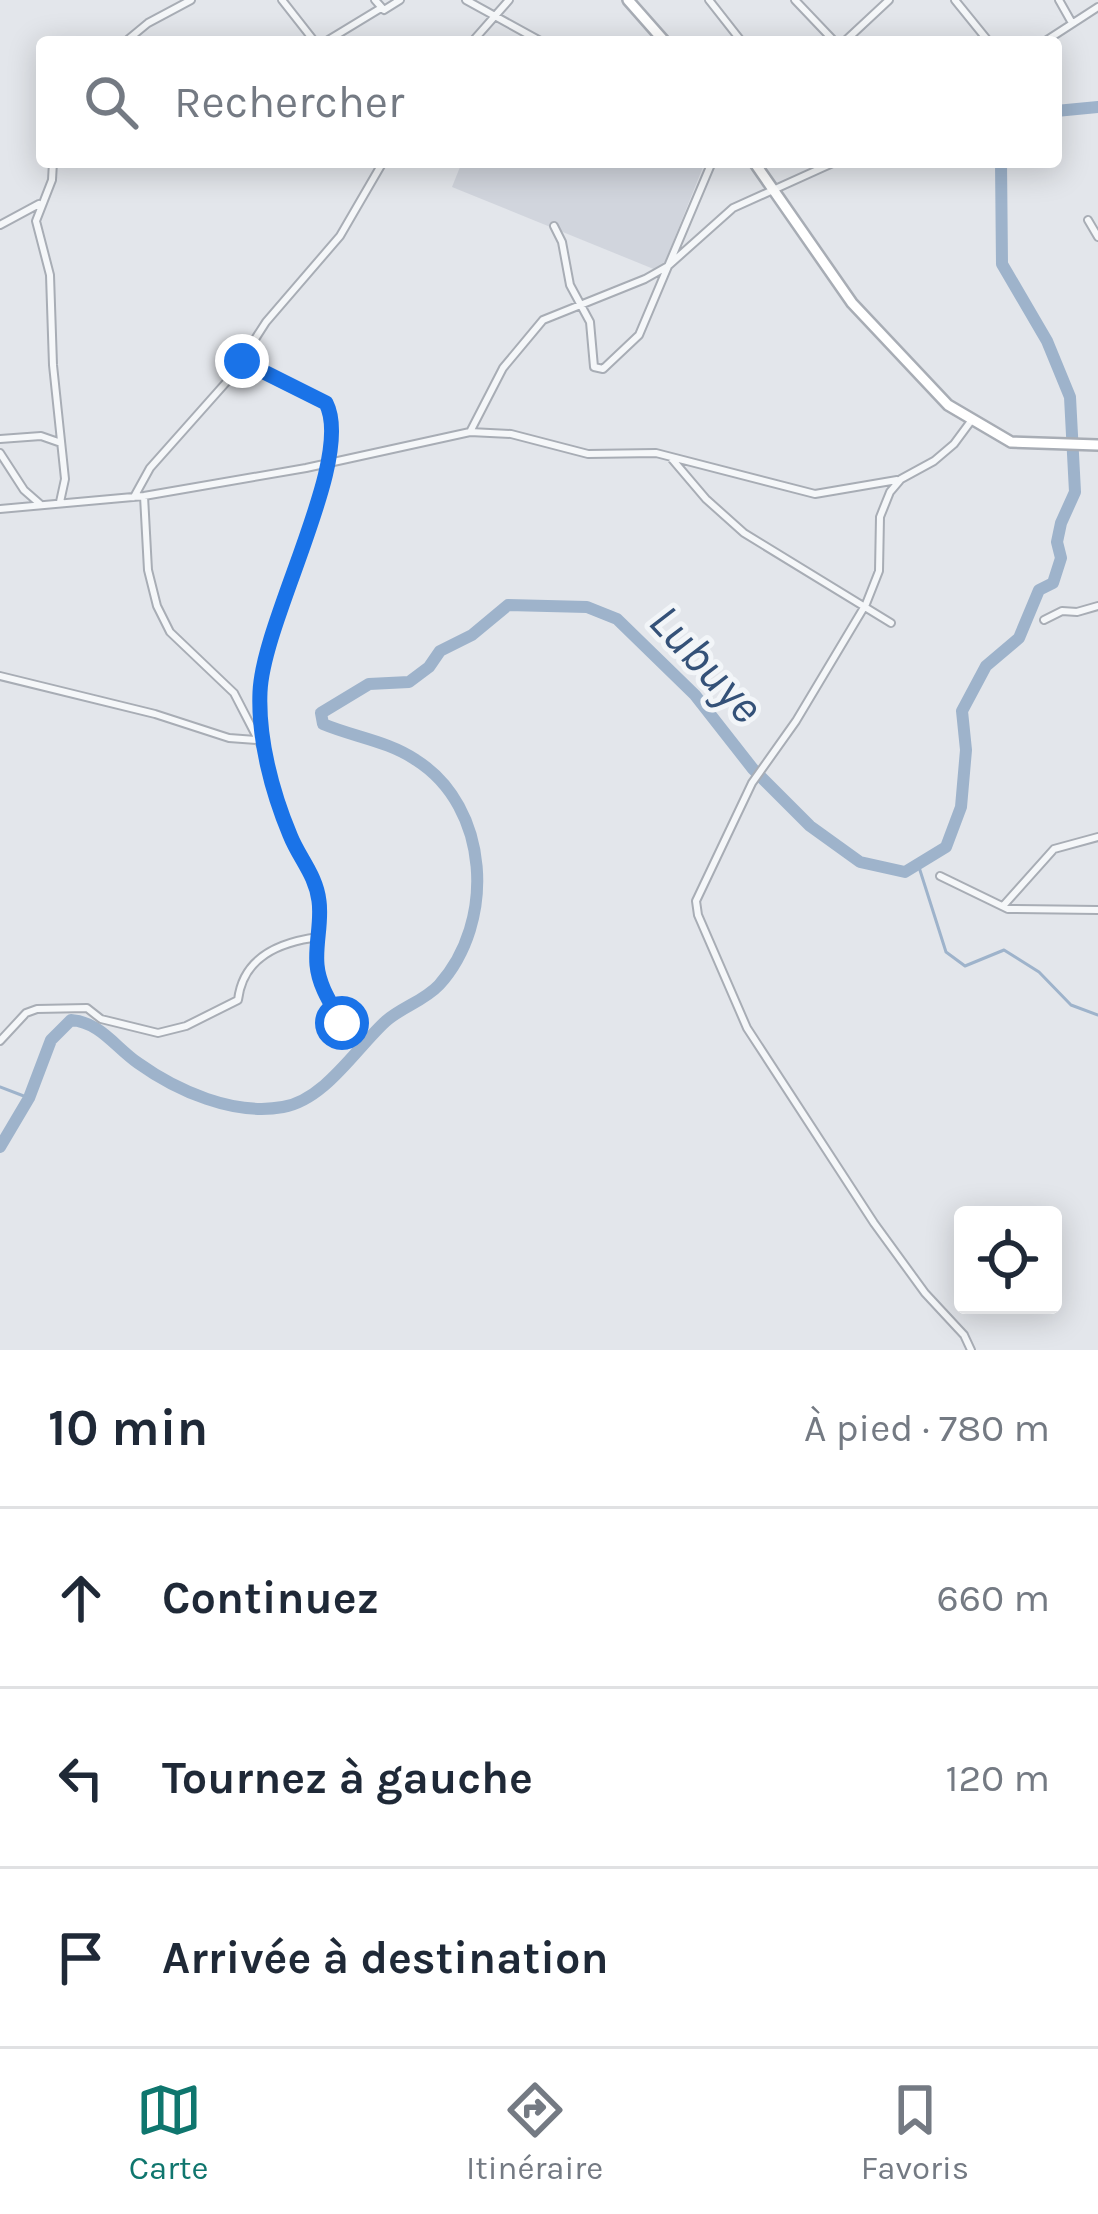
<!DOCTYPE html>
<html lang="fr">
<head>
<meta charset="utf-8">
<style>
	:root { --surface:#fff; --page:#f2f2f3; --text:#1f2937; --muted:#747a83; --line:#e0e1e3; --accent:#0f766e }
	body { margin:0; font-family:Karla,sans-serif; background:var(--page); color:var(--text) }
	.controls { position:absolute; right:36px; bottom:36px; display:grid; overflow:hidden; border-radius:12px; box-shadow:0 6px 30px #0003 }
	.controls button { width:108px; height:108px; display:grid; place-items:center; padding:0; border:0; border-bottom:3px solid var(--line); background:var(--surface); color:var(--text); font:60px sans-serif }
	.stop { position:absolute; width:36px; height:36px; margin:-27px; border:9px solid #1a73e8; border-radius:50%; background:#fff }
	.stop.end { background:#1a73e8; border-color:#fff; box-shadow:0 3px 12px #0008 }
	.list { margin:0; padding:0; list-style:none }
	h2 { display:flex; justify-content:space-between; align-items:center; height:156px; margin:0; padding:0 48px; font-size:51px }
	h2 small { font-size:39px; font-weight:400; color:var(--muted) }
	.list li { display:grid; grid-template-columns:78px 1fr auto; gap:36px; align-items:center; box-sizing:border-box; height:180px; padding:0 48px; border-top:3px solid var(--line) }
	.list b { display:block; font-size:45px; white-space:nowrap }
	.list em { font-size:39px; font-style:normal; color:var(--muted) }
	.icon { flex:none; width:66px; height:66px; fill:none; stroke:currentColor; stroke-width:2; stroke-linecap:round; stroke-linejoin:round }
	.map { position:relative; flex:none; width:1098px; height:1350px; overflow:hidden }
	.search { position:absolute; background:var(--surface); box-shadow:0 6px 30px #0003; left:36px; right:36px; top:36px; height:132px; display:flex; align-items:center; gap:30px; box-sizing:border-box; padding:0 42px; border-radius:12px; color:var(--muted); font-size:45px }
	.sheet { height:696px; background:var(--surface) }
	nav { display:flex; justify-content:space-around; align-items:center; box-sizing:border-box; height:168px; border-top:3px solid var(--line); background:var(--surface); font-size:33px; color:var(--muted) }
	nav a { display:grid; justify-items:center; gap:6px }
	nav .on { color:var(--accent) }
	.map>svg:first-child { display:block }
</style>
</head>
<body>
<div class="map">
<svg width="1098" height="1350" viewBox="0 0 1098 1350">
	<rect width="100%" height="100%" fill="#e3e6eb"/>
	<path fill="#d1d5dd" d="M462,162H705L661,272L452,187Z"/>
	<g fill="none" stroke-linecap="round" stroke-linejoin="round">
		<path stroke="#9eb3cb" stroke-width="3" d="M918,864L946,952L965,966L1004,950L1039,972L1071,1005L1098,1015
			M0,1087L29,1098"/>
		<path stroke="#9eb3cb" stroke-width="12" d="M1056,111L1098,107
			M0,1147L29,1098L51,1040L71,1020C100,1022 115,1047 138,1063C177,1091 234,1116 283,1107C325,1100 357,1047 386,1021C402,1007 424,1001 439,985C496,922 490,807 416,760C388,741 354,737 323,724L321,713L369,684L409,682L429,667L440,651L472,635L508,605L587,607L617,619L695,695L753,769L810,826L860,862L905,872L946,847L961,807L966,750L962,711L986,666L1019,638L1039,590L1053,583L1061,558L1057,542L1061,523L1075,492L1070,397L1047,341L1002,264L1001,162"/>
		<defs>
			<path id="street" d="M282,0L315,42
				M375,0L384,10L400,0
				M466,0L542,42
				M709,0L742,42
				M795,0L835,42
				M955,0L989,42
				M1059,0L1072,23
				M125,42L148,23L191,0
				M325,42L381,8
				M472,42L509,0
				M844,42L889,0
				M1044,42L1098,7
				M53,162L52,180L36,221L50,275L53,365L65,479L60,502
				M1088,220L1098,237
				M0,225L39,204
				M554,226L562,242L570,285L590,322L594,367L603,369L639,335L712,162
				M242,361L326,403L332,423L330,462L263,664L260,696L265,749
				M971,421L954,444L934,461L901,479L890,492L880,517L879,571L866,604L796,721L752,783L696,901L698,915L747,1028L874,1223L925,1293L964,1335L971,1350
				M470,432L503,368L543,320L645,279L668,266L733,208L835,162
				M0,439L41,436L61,443
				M0,453L24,490L40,504
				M672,459L706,499L744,533L891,623
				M144,496L148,570L157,606L170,632L234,693L265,753L279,806L292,841L310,868L319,901L316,963L323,990L342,1023
				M134,497L150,468L230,378L266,322L340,236L383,162
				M0,509L144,496L306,468L470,432L511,434L588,454L656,453L815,494L897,480
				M1044,620L1062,611L1077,612L1098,606
				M0,676L155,714L229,738L257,740
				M940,876L1008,909L1098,910
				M1003,906L1054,849L1098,837
				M0,1041L26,1013L37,1009L87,1008L101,1019L158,1033L186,1026L238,1000C243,957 279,942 319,937"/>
			<path id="secondary" d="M628,0L665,42
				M754,162L852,303L948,405L1011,442L1098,445"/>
		</defs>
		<use href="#street" stroke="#a8adb5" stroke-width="10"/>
		<use href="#secondary" stroke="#a8adb5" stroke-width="14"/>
		<use href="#street" stroke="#f5f7f9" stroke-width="6"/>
		<use href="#secondary" stroke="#fff" stroke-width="9"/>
	</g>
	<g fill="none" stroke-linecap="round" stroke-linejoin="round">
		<path stroke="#1a73e8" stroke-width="15" d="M242,361L326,403C355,459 263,619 260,692C258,739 272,792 290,835C299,858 316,875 319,901C322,922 315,944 317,965C319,987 332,1005 342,1023"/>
	</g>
	<g text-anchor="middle" stroke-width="10" stroke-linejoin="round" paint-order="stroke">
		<g font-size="48" font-style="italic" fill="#345178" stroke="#f2f5f8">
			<text transform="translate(707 663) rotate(47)" y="17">Lubuye</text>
		</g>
	</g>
</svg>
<div class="controls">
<button><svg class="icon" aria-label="locate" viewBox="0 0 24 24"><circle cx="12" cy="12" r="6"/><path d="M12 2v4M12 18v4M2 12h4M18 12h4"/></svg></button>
</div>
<div class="stop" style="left:342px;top:1023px"></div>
<div class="stop end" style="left:242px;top:361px"></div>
<div class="search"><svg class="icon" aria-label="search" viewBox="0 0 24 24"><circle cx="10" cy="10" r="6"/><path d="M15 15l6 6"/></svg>Rechercher</div>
</div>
<section class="sheet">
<h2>10 min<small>À pied · 780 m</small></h2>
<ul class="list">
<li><svg class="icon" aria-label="ahead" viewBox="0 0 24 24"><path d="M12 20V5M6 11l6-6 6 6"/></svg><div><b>Continuez</b></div><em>660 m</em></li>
<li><svg class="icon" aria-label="left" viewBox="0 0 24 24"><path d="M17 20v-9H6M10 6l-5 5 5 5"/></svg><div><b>Tournez à gauche</b></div><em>120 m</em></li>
<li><svg class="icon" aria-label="arrive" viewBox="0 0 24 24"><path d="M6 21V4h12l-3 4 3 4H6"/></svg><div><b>Arrivée à destination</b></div></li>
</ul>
</section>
<nav>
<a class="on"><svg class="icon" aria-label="map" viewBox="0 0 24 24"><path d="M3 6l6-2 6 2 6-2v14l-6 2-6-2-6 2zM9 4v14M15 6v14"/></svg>Carte</a>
<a><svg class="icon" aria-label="directions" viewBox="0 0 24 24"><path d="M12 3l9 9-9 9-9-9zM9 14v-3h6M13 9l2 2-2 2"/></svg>Itinéraire</a>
<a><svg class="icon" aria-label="saved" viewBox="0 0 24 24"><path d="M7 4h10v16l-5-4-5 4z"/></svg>Favoris</a>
</nav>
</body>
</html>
